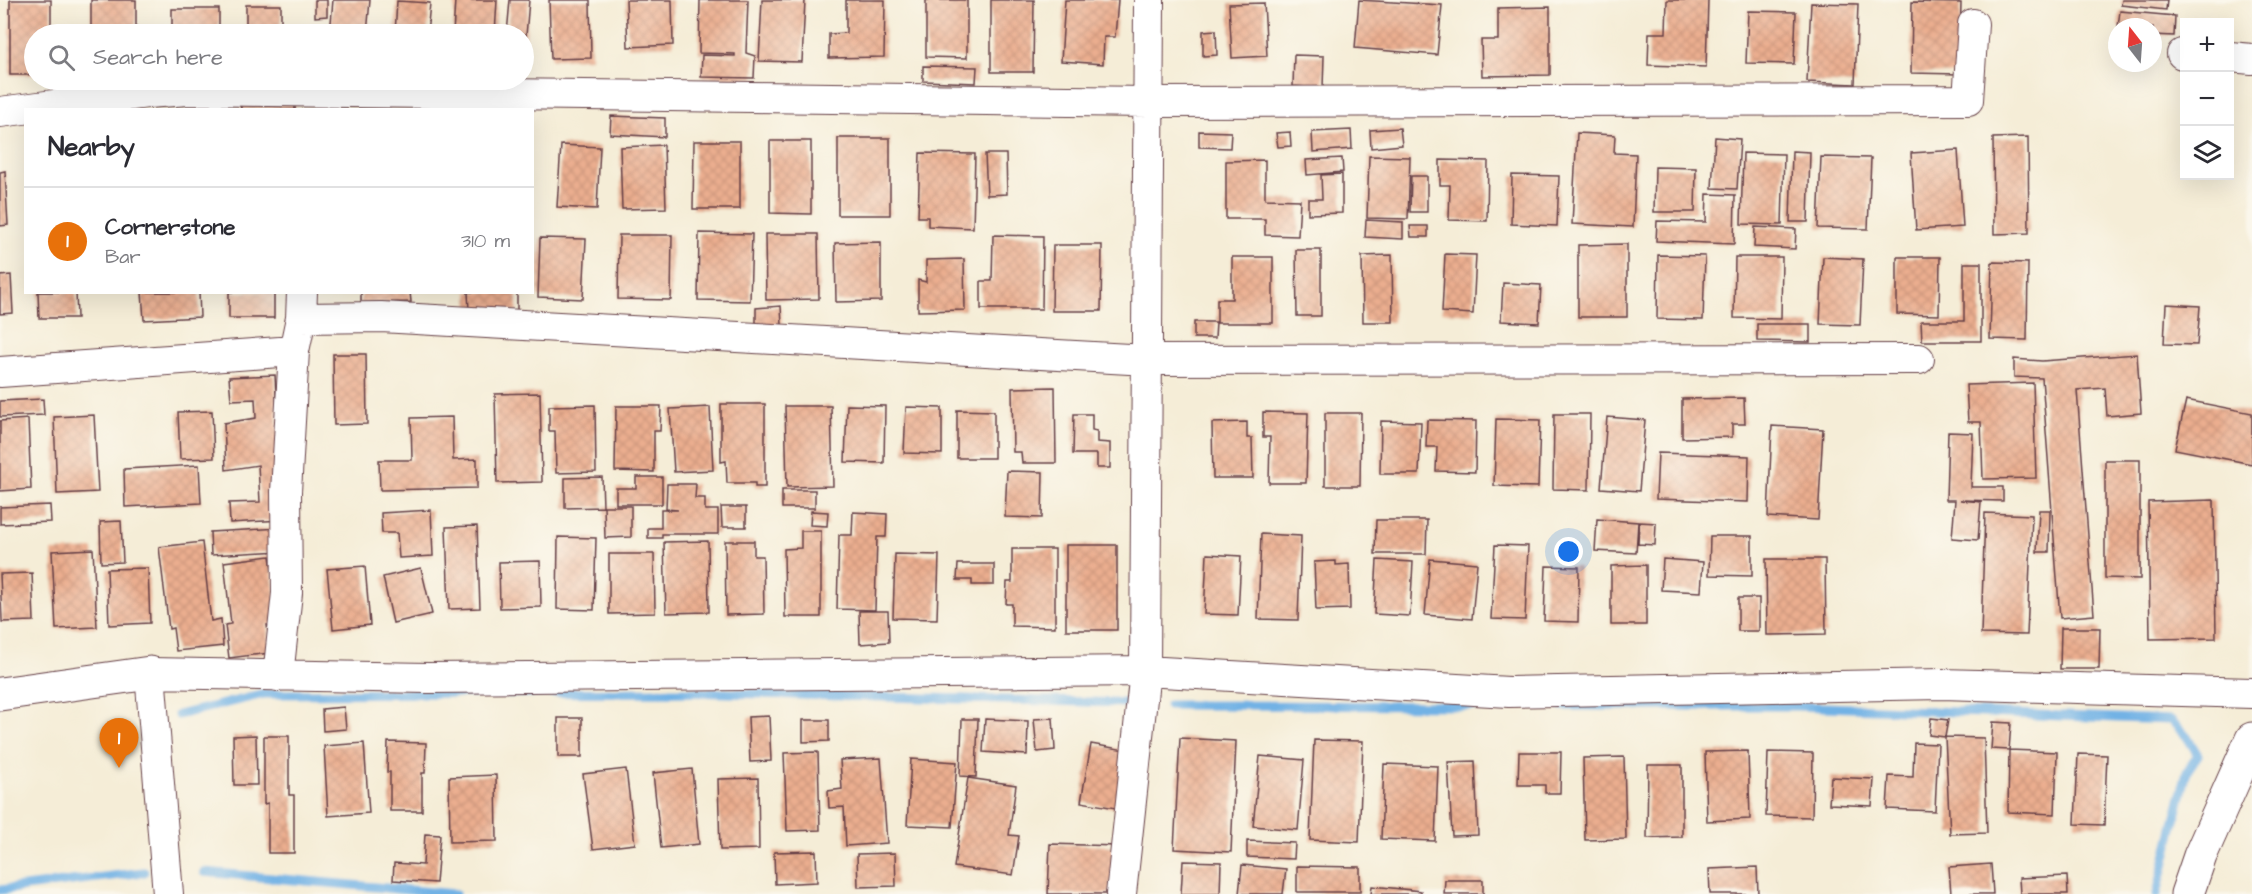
<!DOCTYPE html>
<html lang="en">
<head>
<meta charset="utf-8">
<style>
	:root { --surface:#fff; --page:#f2f2f3; --text:#2b2b33; --muted:#7c7c81; --line:#e1e1e2; --accent:#111827 }
	body { margin:0; font-family:"Architects Daughter",sans-serif; background:var(--page); color:var(--text) }
	.controls { position:absolute; right:18px; top:18px; display:grid; overflow:hidden; border-radius:0px; box-shadow:0 6px 24px #0002 }
	.controls button { width:54px; height:54px; display:grid; place-items:center; padding:0; border:0; border-bottom:2px solid var(--line); background:var(--surface); color:var(--text); font:30px sans-serif }
	.compass { position:absolute; left:2108px; top:18px; width:54px; height:54px; border-radius:50%; background:var(--surface); box-shadow:0 6px 24px #0002; rotate:343deg }
	.you { position:absolute; left:1569px; top:552px; width:21px; height:21px; margin:-15px; border:4px solid #fff; border-radius:50%; background:#1a73e8; box-shadow:0 0 0 9px #1a73e833 }
	.badge { display:grid; place-items:center; width:39px; height:39px; border-radius:50%; background:var(--accent); color:#fff; font-size:20px; font-weight:700 }
	.pin { position:absolute; translate:-50% -50px; filter:drop-shadow(0 2px 3px #0008) }
	.pin::after { content:''; position:absolute; top:32px; width:21px; height:18px; background:inherit; clip-path:polygon(0 0,100% 0,50% 100%) }
	.list { margin:0; padding:0; list-style:none }
	h2 { display:flex; justify-content:space-between; align-items:center; height:78px; margin:0; padding:0 24px; font-size:26px }
	h2 small { font-size:20px; font-weight:400; color:var(--muted) }
	.list li { display:grid; grid-template-columns:39px 1fr auto; gap:18px; align-items:center; box-sizing:border-box; height:108px; padding:0 24px; border-top:2px solid var(--line) }
	.list b { display:block; font-size:22px; white-space:nowrap }
	.list p { margin:0; font-size:20px; white-space:nowrap; color:var(--muted) }
	.list em { font-size:20px; font-style:normal; color:var(--muted) }
	.icon { flex:none; width:33px; height:33px; fill:none; stroke:currentColor; stroke-width:2; stroke-linecap:round; stroke-linejoin:round }
	.map { position:relative; flex:none; width:2252px; height:894px; overflow:hidden }
	.search { position:absolute; background:var(--surface); box-shadow:0 6px 24px #0002; left:24px; top:24px; width:510px; height:66px; display:flex; align-items:center; gap:15px; box-sizing:border-box; padding:0 21px; border-radius:33px; color:var(--muted); font-size:22px }
	.panel { position:absolute; background:var(--surface); box-shadow:0 6px 24px #0002; left:24px; top:108px; width:510px; height:186px; border-radius:0px }
	.map>svg:first-child { display:block }
</style>
</head>
<body>
<div class="map">
<svg width="2252" height="894" viewBox="0 0 2252 894">
	<defs>
		<pattern id="building-cross-hatch" width="8" height="8" patternUnits="userSpaceOnUse" patternTransform="scale(1.5)"><rect width="8" height="8" fill="#ebae8f"/><path d="M0 0l8 8M0 8l8-8" fill="none" stroke="#cb957c"/></pattern>
	</defs>
	<rect width="100%" height="100%" fill="#fbf7ec"/>
	<filter id="ink" filterUnits="userSpaceOnUse"><feTurbulence type="fractalNoise" baseFrequency=".0167" numOctaves="2"/><feDisplacementMap in="SourceGraphic" scale="12" xChannelSelector="R" yChannelSelector="G"/><feConvolveMatrix kernelMatrix="1 2 1 2 8 2 1 2 1" color-interpolation-filters="sRGB"/></filter>
	<filter id="wash" filterUnits="userSpaceOnUse"><feTurbulence type="fractalNoise" baseFrequency=".008" numOctaves="4" result="noise"/><feDisplacementMap in="SourceGraphic" scale="24" xChannelSelector="R" yChannelSelector="G"/><feGaussianBlur stdDeviation="1.35" result="paint"/><feColorMatrix in="noise" values="0 0 0 0 0 0 0 0 0 0 0 0 0 0 0 0 0 1.4 0 .05"/><feComposite in="paint" operator="in"/></filter>
	<g filter="url(#wash)">
		<rect width="100%" height="100%" fill="#f5edd7"/>
		<g fill="none" stroke-linecap="round" stroke-linejoin="round">
			<path stroke="#72b2e5" stroke-width="9" d="M1169,705L1495,706
				M1560,706H1798L2171,720L2187,737L2198,755L2187,771L2157,894
				M178,715L264,694L686,692L1128,703
				M204,872L455,894
				M0,890L144,872"/>
		</g>
		<g id="blocks">
			<path fill="url(#building-cross-hatch)" d="M10,0H51V34H34V75H10Z
				M91,0H136V34H91Z
				M315,0H327V16L315,17Z
				M333,0H370L367,34H330Z
				M455,0H497L495,34H453Z
				M510,0H529L525,48H524V34H507Z
				M549,0H590L591,58L551,59Z
				M626,0H672L673,45L628,47Z
				M700,0H748L746,53L755,56L754,78L701,77L702,55L735,56V54L699,53Z
				M762,0H805L802,62L759,61Z
				M846,0H885L884,57L829,58V34L846,33Z
				M926,0H967V58L926,57Z
				M991,0H1034L1033,72H991Z
				M1065,0H1118L1115,37H1104L1103,64L1061,61Z
				M1359,0L1442,5L1437,55L1355,48Z
				M1667,0H1708L1706,67L1648,65L1649,33H1666Z
				M2122,0H2167L2166,10L2121,5Z
				M397,1L430,3L427,34H395Z
				M1912,2L1961,3L1959,74L1911,73Z
				M1264,3L1267,56L1232,58L1229,4Z
				M1811,3L1858,4L1855,84L1807,82Z
				M246,5H281V34H246Z
				M1550,7V75L1482,76L1481,40H1498V8Z
				M172,9H219V34H172Z
				M1748,11L1796,12L1794,64L1746,63Z
				M2120,11L2175,16L2174,36L2153,35V27H2118Z
				M1216,30L1217,55L1203,56V31Z
				M1294,55L1324,56L1323,88L1293,86Z
				M923,66L977,67L976,83L923,81Z
				M240,94L295,95V110H241Z
				M611,116L665,118V137L610,134Z
				M1400,128L1402,145L1371,148L1370,130Z
				M1351,130L1352,149L1313,152L1312,132Z
				M1199,131L1231,132L1230,148L1199,147Z
				M1290,132L1291,146L1278,147L1276,133Z
				M1577,133L1615,135L1614,153L1636,154L1633,227L1572,224Z
				M1715,137L1740,139L1737,189L1712,188Z
				M2028,137L2029,233L1994,234L1993,138Z
				M838,138H890V215H838Z
				M694,141H740V209H693Z
				M770,141H811V214L770,213Z
				M561,145L600,147L597,209L557,207Z
				M664,145L666,208L622,209L620,147Z
				M1958,150L1963,227L1916,230L1911,153Z
				M1792,151L1810,152L1808,222H1790Z
				M920,153L975,154L973,228L928,226V217H918Z
				M1743,153L1784,154L1782,225L1741,224Z
				M985,154H1006L1007,194L987,195Z
				M1369,156L1410,157L1408,219L1367,218Z
				M1821,157L1871,158L1868,229L1818,228Z
				M1342,158L1343,172L1307,175L1306,160Z
				M1265,160V199L1300,200L1298,236L1265,235V219H1226V161Z
				M1440,160L1488,161L1487,221L1449,220L1450,185H1440Z
				M1655,167L1696,168L1695,212H1654Z
				M5,171L8,225L0,226V172Z
				M1342,174V213L1308,214V199H1322L1321,175Z
				M1512,175L1559,176L1557,226L1511,224Z
				M1411,176H1427V212H1410Z
				M1707,194L1735,195L1734,244L1656,241L1657,221L1706,222Z
				M1366,220L1403,222V239L1365,237Z
				M1410,226H1428V237H1411Z
				M1755,227L1796,229L1795,249L1754,247Z
				M699,233L752,234L750,301L698,300Z
				M765,234H818L819,299L766,300Z
				M619,235H672L671,300L618,299Z
				M993,235L1043,236L1042,309H981V281H992Z
				M540,238L586,239L583,299L538,297Z
				M881,242V301L836,302L835,243Z
				M1627,244V317H1578V245Z
				M1053,245H1102L1101,311H1052Z
				M1296,250H1321V316H1297Z
				M1445,254L1476,255L1473,314L1442,312Z
				M1392,255L1393,322H1363L1362,256Z
				M1658,255L1705,256L1703,320L1657,319Z
				M1232,257H1273V323H1217V299H1232Z
				M1735,257H1782L1781,319L1734,318Z
				M1823,257L1863,259L1860,325L1820,324Z
				M1897,257H1940L1939,315L1897,314Z
				M964,259L965,310L918,311V280L926,282V260Z
				M1992,262L2028,263L2027,340L1990,339Z
				M1964,263H1981V341H1922L1921,321H1964Z
				M11,275L13,313L0,314V276Z
				M1503,283L1541,285L1539,323L1501,321Z
				M38,292H76L77,318H39Z
				M142,292H199L200,317L144,320Z
				M229,292H274V318H229Z
				M361,292H410L411,302L361,303Z
				M468,292H517V311H469Z
				M2166,304L2200,306L2197,345L2164,344Z
				M781,306L782,325L756,326V308Z
				M1194,322H1216L1215,338H1194Z
				M1757,324H1810V342L1757,341Z
				M333,354H366L367,424L334,425Z
				M2137,354L2141,413L2107,416L2105,388L2077,390L2094,615L2060,618L2042,378L2014,377V359L2042,361Z
				M275,375L282,520L230,523L229,503L260,502L258,465L226,470L224,423L256,418L255,399L231,400L229,377Z
				M2033,383L2036,478L1983,479L1981,422H1968L1966,385Z
				M1055,387L1056,463H1022L1021,452H1013L1012,388Z
				M540,393L542,482L497,483L495,394Z
				M1744,398L1745,424H1732V437L1682,438V399Z
				M43,399L44,415L0,417V401Z
				M2186,400L2252,413V464L2175,449Z
				M721,404H765V487H755V483H727L726,461L721,462Z
				M595,405L596,472L556,473L555,431H549V406Z
				M847,405L885,406L884,463L845,462Z
				M616,406H661L660,431H654V472L615,471Z
				M785,406H831L833,486L787,487Z
				M710,407L713,470L674,472L670,409Z
				M906,407L942,408V454L904,453Z
				M957,410L994,411V458H957Z
				M212,411L214,458L180,459L178,412Z
				M1263,412L1308,413L1306,483H1269L1270,437H1263Z
				M1325,413H1361L1360,486H1325Z
				M1074,414H1092V430L1097,431V442L1110,443V468H1097V454H1073Z
				M1554,414H1590L1589,490L1553,489Z
				M94,415L98,492L57,494L54,417Z
				M452,417L453,460L477,459V488L380,490L379,460H412L411,418Z
				M1607,417L1645,420L1639,491L1601,488Z
				M28,419L31,489L0,491V421Z
				M1496,419L1540,420L1538,487L1494,486Z
				M1427,420L1476,421L1475,472L1436,471L1437,447H1426Z
				M1381,421L1421,422L1419,474H1380Z
				M1247,422V438H1252L1253,478H1213L1212,423Z
				M1772,426L1823,429L1818,520L1768,517Z
				M1948,432L1973,433L1971,487H2003V501L1960,500L1981,502L1978,540L1952,538L1955,500H1946Z
				M1658,453L1749,456L1748,502L1656,499Z
				M2105,460H2140V579L2105,578Z
				M199,465L201,503L125,507L124,469Z
				M1007,471L1043,472L1042,518L1005,517Z
				M602,477L603,507L565,508V478Z
				M636,477H662V504H616V488H636Z
				M667,484H696L695,498H705V510H718V534H662V538H648V528H661V510H678L666,509Z
				M782,490H815V508H782Z
				M2214,500L2216,638L2150,639L2148,502Z
				M50,505L51,522L0,524V507Z
				M604,506H631V537L605,538Z
				M721,507H746V527H722Z
				M431,510L433,556L399,558L397,533H382L381,513Z
				M2039,510H2050L2049,552H2037Z
				M811,511L828,512L827,526L810,525Z
				M853,512L887,514L886,537H877L875,610L837,609L839,535H852Z
				M1985,513L2032,515L2027,635L1981,634Z
				M1597,519L1638,522L1636,553L1595,551Z
				M1376,520H1427L1426,554H1375Z
				M121,521L123,562L101,563L100,522Z
				M1639,522L1656,523L1655,545L1638,544Z
				M477,526L480,608L449,609L446,527Z
				M280,528L281,551L211,555L210,532Z
				M801,531H821V617H785L784,549L801,548Z
				M1261,534L1301,536L1298,620L1258,619Z
				M1710,536H1752V576L1709,575Z
				M558,537L596,538L594,610L557,609Z
				M708,541L709,612L666,613L664,542Z
				M725,541H754V556H763L764,614L726,615Z
				M202,542L211,621L221,619L223,646L176,651L173,628L169,629L159,547Z
				M1066,545H1117V630H1066Z
				M1495,545L1528,546L1525,620L1491,619Z
				M93,549L97,627L56,629L52,551Z
				M1012,549H1055V627L1012,626V604H1006L1007,582H1012Z
				M609,554H654L655,613L609,614Z
				M895,554L939,555L937,619L893,618Z
				M1207,554L1241,556L1238,615L1204,614Z
				M270,556L279,624L267,625L270,653L229,658L225,625L231,624L224,562Z
				M1430,559L1477,563L1472,619L1425,615Z
				M1663,559L1703,562L1701,592L1661,590Z
				M1766,559H1825L1826,634L1767,635Z
				M1377,560L1413,562L1410,616L1374,614Z
				M540,561L541,607L500,608L499,562Z
				M1336,561V565L1349,564L1350,609L1316,610L1314,562Z
				M958,564H994V585H972V580H957Z
				M1646,565V625H1611V566Z
				M365,566L370,625L333,629L327,569Z
				M1546,566L1579,567L1578,622L1544,621Z
				M148,568L150,623L109,625L107,569Z
				M421,568L432,614L393,623L383,577Z
				M32,573L34,621L2,622L0,574Z
				M1738,598H1759V631H1738Z
				M859,611H888L889,642L860,644Z
				M2061,628H2100L2099,669H2060Z
				M344,707L346,729L323,731L322,709Z
				M769,716L771,761L750,762L748,717Z
				M558,718H582V757H558Z
				M1053,718L1055,750L1037,752L1034,719Z
				M1931,718L1948,720L1945,737L1929,735Z
				M962,719H978L976,777L960,776Z
				M985,719L1028,721L1027,755L983,752Z
				M803,720H829V741L803,742Z
				M1993,722L2011,723L2009,750L1991,749Z
				M256,735L257,785H234L233,736Z
				M264,736H289V795H294V853H268V803L264,804Z
				M1945,737L1984,738L1987,833L1950,834Z
				M1180,738L1236,741L1231,852L1174,849Z
				M1314,740L1363,741L1359,842L1310,840Z
				M388,742L426,743L425,773H422V811H390V772H387Z
				M364,743L369,813L328,816L324,746Z
				M1914,743L1938,744L1935,811L1887,809L1889,776L1913,777Z
				M1091,744L1131,751L1121,809L1081,802Z
				M2009,750L2057,752L2055,814L2008,812Z
				M1748,751L1750,819L1707,821L1705,752Z
				M818,752L820,830L787,831L784,753Z
				M1519,752H1561L1560,793H1545V785H1518Z
				M1768,752L1813,753L1812,817L1766,816Z
				M2078,754L2107,755L2104,825L2075,824Z
				M1260,756L1304,760L1298,830L1253,826Z
				M1624,757L1626,839L1585,840L1583,758Z
				M881,758L887,843L846,846L844,807L829,808L828,791L842,789L840,760Z
				M911,759L957,762L952,827L907,825Z
				M1475,761L1478,835L1452,836L1448,762Z
				M1384,764L1438,766L1435,841L1381,839Z
				M1648,765H1682V837L1647,838Z
				M626,769L635,844L593,849L583,774Z
				M692,769L699,844L661,848L653,773Z
				M496,775L497,841L450,842L449,777Z
				M1831,777L1874,779L1872,806L1829,804Z
				M758,778L759,849L720,850L718,779Z
				M968,778L1016,785L1009,835L1019,836L1013,875L954,867Z
				M425,834L440,835L436,883L393,880L394,863L423,865Z
				M1247,841L1295,843L1294,859L1247,857Z
				M1050,844L1117,846L1109,894H1048Z
				M816,851L817,882L775,884L774,852Z
				M895,853L896,886L858,887L857,854Z
				M1183,861L1221,862L1220,894H1181Z
				M1991,864L1993,894H1951L1949,867Z
				M1242,865L1286,869L1283,894H1239Z
				M1297,866L1360,867V892H1297Z
				M1757,867L1758,894H1710L1709,869Z
				M2067,876L2068,894H2020L2019,878Z
				M1445,880H1483V894H1444Z
				M1372,886L1421,891V894H1371Z"/>
		</g>
	</g>
	<g filter="url(#ink)">
		<use href="#blocks" fill-opacity="0" stroke="#643e45" stroke-width="1.5"/>
		<g fill="none" stroke-linecap="round" stroke-linejoin="round">
			<defs>
				<path id="minor" d="M1149,0L1145,671L1509,692L1942,684L2252,693
					M2182,54H2184
					M2230,57L2252,59
					M0,112L147,93L188,90L1149,102L1968,100L1973,24
					M301,318L381,317L1147,360L1919,359
					M0,372L294,351
					M278,676L287,593L286,492L294,351L301,318L302,292
					M168,894L150,673L428,678L1145,671L1121,894"/>
				<path id="tertiary" d="M0,694L150,673
					M2187,894L2200,856L2252,739"/>
			</defs>
			<use href="#minor" stroke="#643e45" stroke-width="32"/>
			<use href="#tertiary" stroke="#643e45" stroke-width="35"/>
			<use href="#minor" stroke="#fff" stroke-width="30"/>
			<use href="#tertiary" stroke="#fff" stroke-width="33"/>
		</g>
	</g>
</svg>
<div class="controls">
<button>+</button>
<button>−</button>
<button><svg class="icon" aria-label="layers" viewBox="0 0 24 24"><path d="M12 4l9 5-9 5-9-5zM3 14l9 5 9-5"/></svg></button>
</div>
<svg class="compass" viewBox="-18 -18 36 36"><path d="M0-13l5 13h-10z" fill="#e53935"/><path d="M0 13l5-13h-10z" fill="#7c7c81"/></svg>
<div class="you"></div>
<div class="pin badge" style="left:119px;top:768px;background:#e8710a">1</div>
<div class="search"><svg class="icon" aria-label="search" viewBox="0 0 24 24"><circle cx="10" cy="10" r="6"/><path d="M15 15l6 6"/></svg>Search here</div>
<section class="panel">
<h2>Nearby<small></small></h2>
<ul class="list">
<li><span class="badge" style="background:#e8710a">1</span><div><b>Cornerstone</b><p>Bar</p></div><em>310 m</em></li>
</ul>
</section>
</div>
</body>
</html>
